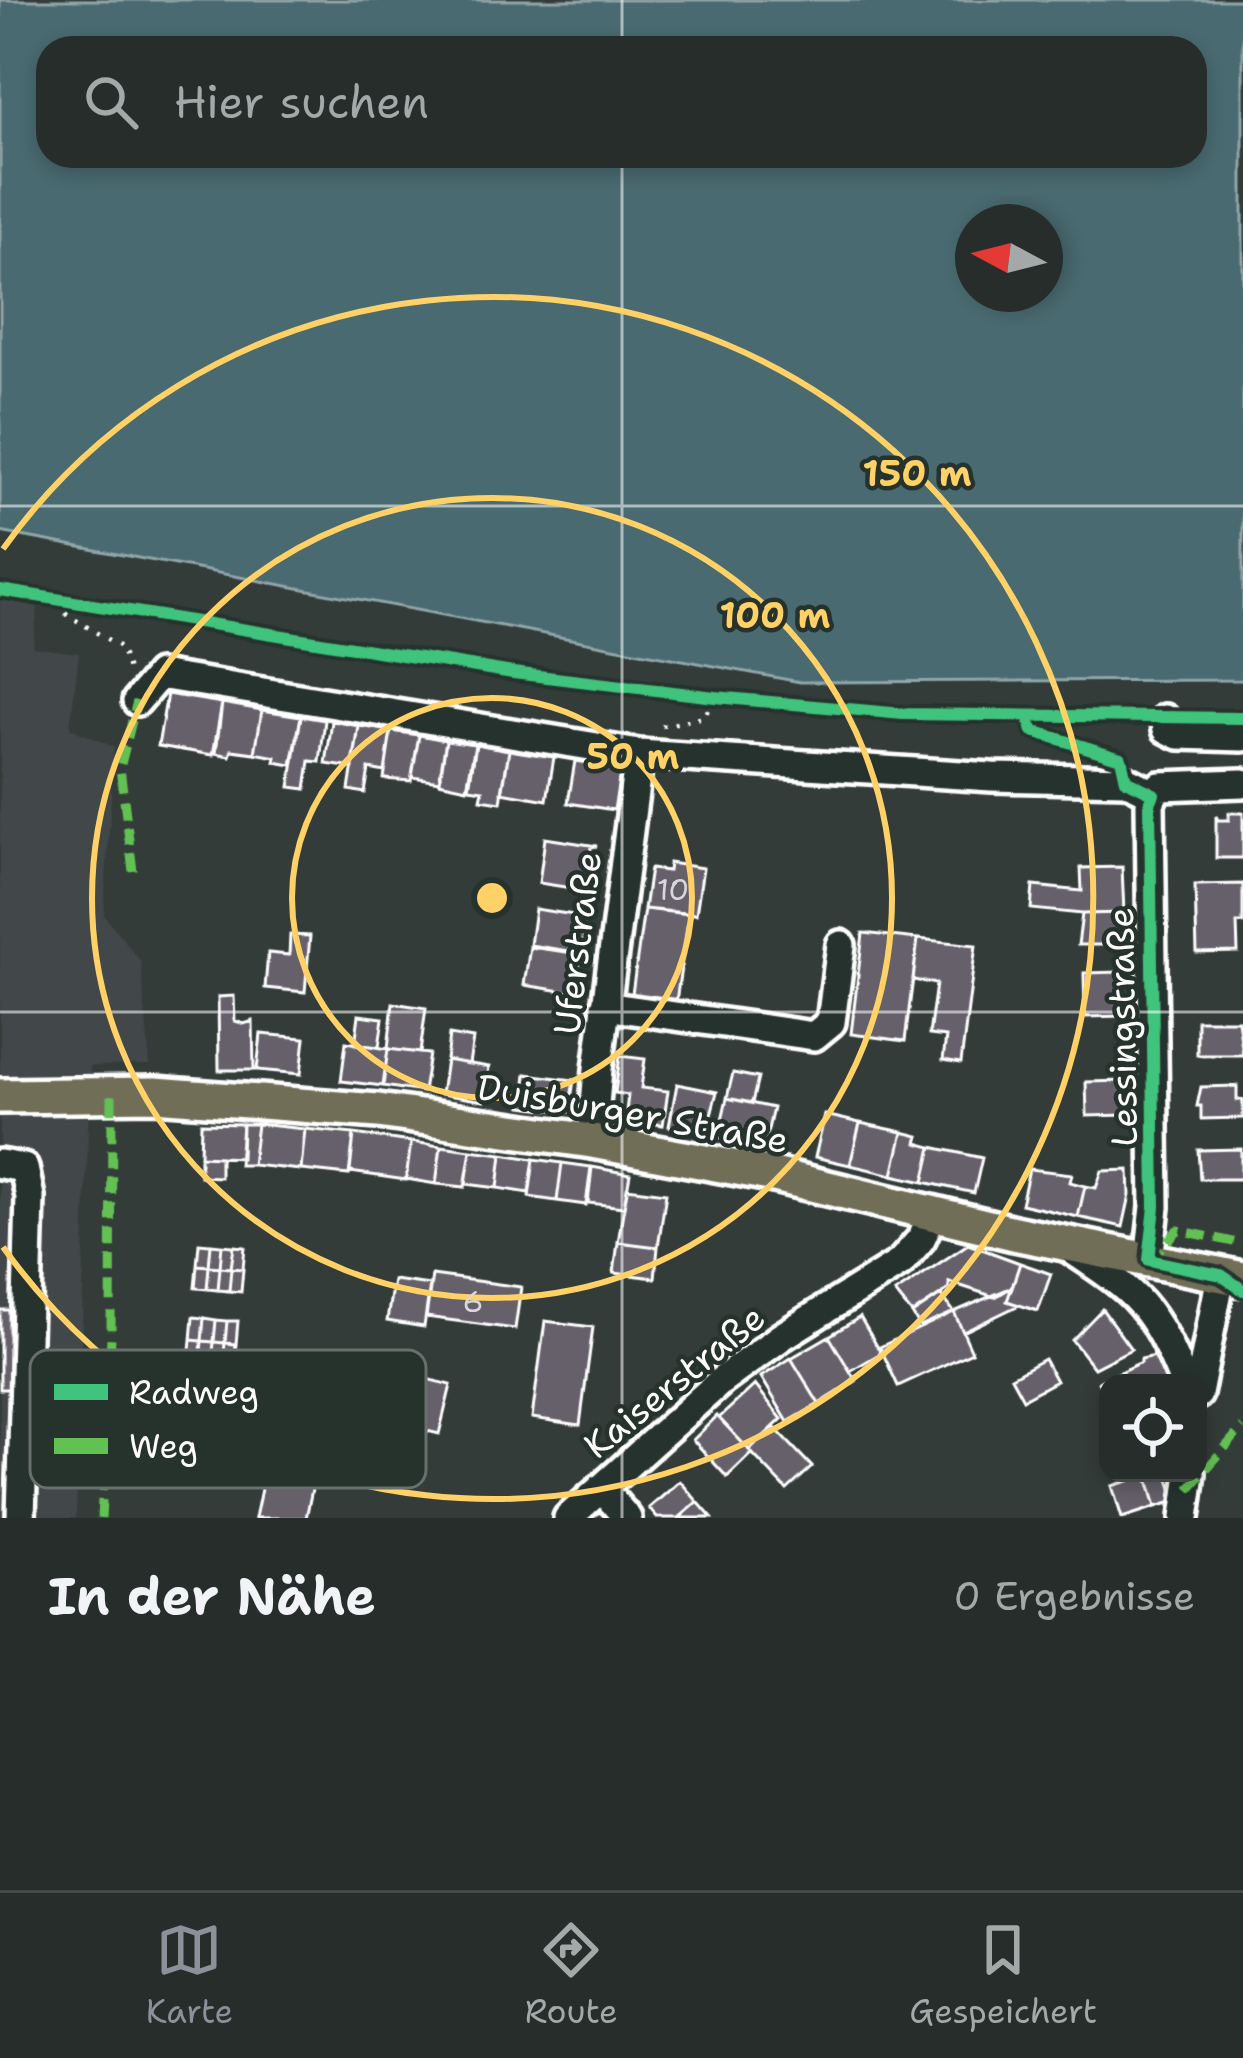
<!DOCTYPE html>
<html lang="de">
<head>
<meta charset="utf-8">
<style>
	:root { --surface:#262d2b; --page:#2e3533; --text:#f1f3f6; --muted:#a4a8a9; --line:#424947; --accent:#8c9099 }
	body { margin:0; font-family:"Shantell Sans",sans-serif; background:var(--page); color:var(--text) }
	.controls { position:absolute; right:36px; bottom:36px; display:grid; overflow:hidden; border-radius:24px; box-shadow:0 6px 18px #0003 }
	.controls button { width:108px; height:108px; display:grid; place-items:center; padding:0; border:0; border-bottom:3px solid var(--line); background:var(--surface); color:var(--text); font:60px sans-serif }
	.compass { position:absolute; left:955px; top:204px; width:108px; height:108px; border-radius:50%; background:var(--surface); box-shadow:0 6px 18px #0003; rotate:277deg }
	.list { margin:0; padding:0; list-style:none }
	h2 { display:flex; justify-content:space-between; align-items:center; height:156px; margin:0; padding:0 48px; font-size:51px }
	h2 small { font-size:39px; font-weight:400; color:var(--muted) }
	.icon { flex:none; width:66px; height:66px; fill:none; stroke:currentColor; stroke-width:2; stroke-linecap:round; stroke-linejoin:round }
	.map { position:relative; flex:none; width:1243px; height:1518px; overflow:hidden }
	.search { position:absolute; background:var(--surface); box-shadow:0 6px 18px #0003; left:36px; right:36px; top:36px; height:132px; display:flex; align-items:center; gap:30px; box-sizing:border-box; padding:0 42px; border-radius:36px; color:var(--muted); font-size:45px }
	.sheet { height:372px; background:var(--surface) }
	nav { display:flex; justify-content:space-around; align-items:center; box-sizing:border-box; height:168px; border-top:3px solid var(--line); background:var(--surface); font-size:33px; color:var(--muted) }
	nav a { display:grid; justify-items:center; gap:6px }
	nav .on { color:var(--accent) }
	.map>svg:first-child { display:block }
</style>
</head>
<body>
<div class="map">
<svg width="1243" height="1518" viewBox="0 0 1243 1518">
	<rect width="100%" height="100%" fill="#333c39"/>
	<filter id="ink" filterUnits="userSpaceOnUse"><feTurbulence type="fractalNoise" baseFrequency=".00833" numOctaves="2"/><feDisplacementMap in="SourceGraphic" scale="24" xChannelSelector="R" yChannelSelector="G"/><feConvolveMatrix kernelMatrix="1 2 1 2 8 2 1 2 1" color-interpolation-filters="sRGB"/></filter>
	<g filter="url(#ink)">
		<path fill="#424748" d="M0,600L38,607L33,647L79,653L70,728L114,747L104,915L141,962L150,1065L90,1066L76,1518H0Z"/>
		<path fill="#486b6f" stroke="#91a6a9" stroke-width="3" fill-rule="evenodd" d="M0,0H1243V680L800,682L0,532ZM48,48H1195V156H48ZM973,222H1045V294H973Z"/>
		<path fill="#65606a" stroke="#fff" stroke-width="3" d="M167,694L222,703L213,755L158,746Z
			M222,703L262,710L255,753L232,750L230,756L216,753Z
			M262,710L301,716L292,765L275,762L276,757L255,753Z
			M301,716L325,720L320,762L310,761L306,789L290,787Z
			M332,721L359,726L353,768L326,764Z
			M359,726L391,731L385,772L369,769L365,793L349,790Z
			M391,731L419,735L411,781L384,779Z
			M419,735L446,740L440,781L412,777Z
			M446,740L475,744L467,788L439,782Z
			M476,744L509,750L501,802L481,799L483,790L469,788Z
			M509,750L554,757L547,800L502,792Z
			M575,761L621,768L614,810L568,803Z
			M1229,813H1243V858H1216V816L1218,820H1229Z
			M545,838L597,846L591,847L589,862L595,863L591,891L539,883Z
			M669,863L703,868L696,914L644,909L650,869L668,871Z
			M1122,867L1124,913L1082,914L1031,909L1033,886L1082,891L1081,868Z
			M1243,884V923H1237L1238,952L1197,953L1195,885Z
			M535,909L587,917L581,953L530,945Z
			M644,909L689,914L675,1008L631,1001Z
			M1124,913V945H1078L1082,914Z
			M863,933L918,939L905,1041L851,1034Z
			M290,935L310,936L305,992L265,988L268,953L289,955Z
			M918,939L976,945L961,1063L943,1060L946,1037L929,1035L936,984L913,980Z
			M530,947L581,954L575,993L524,985Z
			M1122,972L1123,1016L1085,1017L1084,973Z
			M234,996L235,1021L244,1024L253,1021L254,1070H219L218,997Z
			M393,1003L426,1008L420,1053L388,1049Z
			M359,1015L383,1018L379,1047L355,1044Z
			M1197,1020H1238L1243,1055H1197Z
			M261,1034L305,1038L301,1074L257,1070Z
			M449,1035L473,1039L469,1064L446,1060Z
			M346,1042L388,1049L383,1086L341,1081Z
			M388,1049L429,1054L423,1092L383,1086Z
			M620,1056L645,1059L641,1088L668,1091L663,1125L625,1120L628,1095L615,1093Z
			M446,1060L489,1067L484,1101L441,1094Z
			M733,1073L758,1078L752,1103L727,1098Z
			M526,1074L574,1080L569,1112L522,1106Z
			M1126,1081L1127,1115L1087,1116L1086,1082Z
			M677,1084L717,1092L706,1133L669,1126Z
			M1237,1086V1100H1243V1118L1201,1119V1106H1197L1201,1087Z
			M727,1098L773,1108L764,1147L718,1137Z
			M825,1115L860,1123L850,1165L815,1157Z
			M201,1123L242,1124L241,1158L200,1156Z
			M860,1123L903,1132L893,1175L850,1165Z
			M242,1124H257L252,1165H239Z
			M257,1124L305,1129L301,1170L252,1165Z
			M305,1129L354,1134L349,1175L301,1170Z
			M903,1132L919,1136L917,1143L932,1147L924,1182L893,1175Z
			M354,1134L411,1142L406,1180L350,1172Z
			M411,1142L441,1146L436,1184L406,1179Z
			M441,1146L471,1150L465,1187L436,1184Z
			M932,1147L982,1158L974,1193L924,1182Z
			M1241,1149V1179H1200L1198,1150Z
			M471,1150L502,1154L498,1188L466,1184Z
			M502,1154L534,1159L529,1193L498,1188Z
			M200,1156L220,1157V1177L200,1176Z
			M534,1159L562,1163L557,1201L529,1197Z
			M562,1163L591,1167L586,1205L557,1201Z
			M592,1167L630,1174L624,1207L588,1203Z
			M1029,1169L1072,1174L1070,1182L1085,1186L1078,1217L1021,1204Z
			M1129,1170L1130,1195L1123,1227L1078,1217L1085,1186L1096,1188L1102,1171Z
			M627,1188L666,1193L658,1247L618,1242Z
			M618,1242L658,1247L655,1278L614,1273Z
			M199,1243L211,1244L209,1266L197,1265Z
			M211,1244L222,1245L220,1267L209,1266Z
			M968,1244L1020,1263L1012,1287L995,1297L949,1282V1289L912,1314L895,1293Z
			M222,1245L234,1246L231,1268L220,1267Z
			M234,1246L245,1247L243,1269L231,1268Z
			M1020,1263L1051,1274L1038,1311L1007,1301Z
			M197,1265L209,1266L207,1289L195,1288Z
			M209,1266L220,1267L218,1290L207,1289Z
			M220,1267L231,1268L229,1291L218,1290Z
			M231,1268L243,1269L241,1292L229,1291Z
			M432,1275L521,1287L515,1329L426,1317Z
			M393,1280L430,1285L424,1327L387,1321Z
			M1012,1287L1007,1301L1019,1305L963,1332L954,1312Z
			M941,1295L954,1312L920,1327L912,1314Z
			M1102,1309L1131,1349L1094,1368L1072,1340Z
			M0,1310H9V1389H0Z
			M954,1312L972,1352L898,1386L880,1347Z
			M193,1317L204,1318L202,1341L191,1340Z
			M860,1317L881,1353L850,1371L829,1336Z
			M204,1318L216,1320L214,1342L202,1341Z
			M216,1320L227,1321L225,1343L214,1342Z
			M227,1321H238L236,1344L225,1343Z
			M545,1321L593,1327L580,1425L532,1418Z
			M829,1336L856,1381L819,1404L791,1358Z
			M191,1340L202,1341L200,1363L189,1362Z
			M202,1341L214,1342L212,1364L200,1363Z
			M214,1342L225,1343L223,1365L212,1364Z
			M225,1343L236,1344L234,1366L223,1365Z
			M1160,1355L1167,1383H1108V1404L1098,1382L1141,1362V1359Z
			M791,1358L819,1404L788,1422L761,1377Z
			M1044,1359L1056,1381L1023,1399L1011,1377Z
			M411,1375L451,1385L439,1434L399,1424Z
			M755,1385L782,1419L749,1450L719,1418Z
			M717,1416L752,1453L727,1477L693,1440Z
			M774,1427L812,1467L787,1490L749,1450Z
			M268,1455L317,1465L306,1518H255Z
			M1146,1473H1167L1176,1501L1156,1507Z
			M1147,1475L1156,1507L1122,1518L1112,1486Z
			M680,1481L698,1502L679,1518H657L649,1508Z
			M698,1502L712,1518H679Z"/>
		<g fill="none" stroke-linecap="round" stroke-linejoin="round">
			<defs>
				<path id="minor" d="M137,701L159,675L639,754L992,777L1126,780L1154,794
					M1165,719L1167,729L1179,735L1243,737
					M1154,794L1160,786L1243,783
					M605,1006L814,1036L831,1022L841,945
					M592,1141L598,1069L639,754
					M0,1164L24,1168L30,1197L21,1518
					M1069,1248C1138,1293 1153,1306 1184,1383
					M1149,1260L1155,1207L1150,803L1154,794
					M1198,1394L1221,1275
					M601,1488L627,1518
					M568,1518L721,1381L781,1337L900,1263L921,1239L934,1212
					M1185,1518L1191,1473"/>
				<path id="major" d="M0,1096L155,1094L378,1111L592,1141L770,1174L1014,1233L1243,1279"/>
			</defs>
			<use href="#minor" stroke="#fff" stroke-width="36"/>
			<use href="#major" stroke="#fff" stroke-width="42"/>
			<path stroke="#fff" stroke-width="4.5" stroke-dasharray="3 9" stroke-linecap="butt" d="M65,603L63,612L120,647L129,673
				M1028,717L1033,731L1097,750
				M662,726L704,717L715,697"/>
			<use href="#minor" stroke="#26332d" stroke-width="27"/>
			<use href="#major" stroke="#716e59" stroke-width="33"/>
			<path stroke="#63c152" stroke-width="9" stroke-dasharray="18 9" stroke-linecap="butt" d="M133,871L120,768L137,701
				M1149,1260L1178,1230L1243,1244
				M1189,1489L1243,1427
				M101,1518L111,1338L112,1095"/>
			<defs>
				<path id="cycleway" d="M0,590L513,673L715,697L903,714L1243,718
					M1029,720L1033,731L1121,758L1126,780L1154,794L1150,803L1155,1207L1149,1260L1221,1275L1243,1290"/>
			</defs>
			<use href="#cycleway" stroke="#26332d" stroke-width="20"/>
			<use href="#cycleway" stroke="#40c37c" stroke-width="12"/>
		</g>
	</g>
	<path fill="none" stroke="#fff" stroke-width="3" stroke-opacity="0.55" d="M622,0V48M622,156V1518M0,506H1243M0,1012H1243"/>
	<g fill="none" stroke="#ffd166" stroke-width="6">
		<circle cx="492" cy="898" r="200"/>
		<circle cx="492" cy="898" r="400"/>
		<path d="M3 549A601 601 0 1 1 3 1247"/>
	</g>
	<g text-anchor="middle" stroke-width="9" stroke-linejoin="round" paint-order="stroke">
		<g font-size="30" fill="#d8d7da">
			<text x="673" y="900">10</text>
			<text x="473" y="1312">6</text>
		</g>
		<g font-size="36" fill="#fff" stroke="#26332d">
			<text transform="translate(577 943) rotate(-83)" y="13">Uferstraße</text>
			<text transform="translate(1122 1027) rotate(-91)" y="13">Lessingstraße</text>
			<text transform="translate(633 1113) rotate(10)" y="13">Duisburger Straße</text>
			<text transform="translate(674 1381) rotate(-39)" y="13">Kaiserstraße</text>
		</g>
	</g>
	<rect x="30" y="1350" width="396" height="138" rx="18" fill="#26332d" stroke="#67706c" stroke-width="3"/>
	<rect x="54" y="1384" width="54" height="16" fill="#40c37c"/>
	<rect x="54" y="1438" width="54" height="16" fill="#63c152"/>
	<g font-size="33" fill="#fff">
		<text x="129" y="1404">Radweg</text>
		<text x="129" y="1458">Weg</text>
	</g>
	<circle cx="492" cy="898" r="18" fill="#ffd166" stroke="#26332d" stroke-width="6"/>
	<g font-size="36" text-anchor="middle" font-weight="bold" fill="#ffd166" stroke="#26332d" stroke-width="9" stroke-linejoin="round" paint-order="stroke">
		<text x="917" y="486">150 m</text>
		<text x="775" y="628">100 m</text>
		<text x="633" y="769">50 m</text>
	</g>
</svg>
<div class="controls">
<button><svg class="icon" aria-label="locate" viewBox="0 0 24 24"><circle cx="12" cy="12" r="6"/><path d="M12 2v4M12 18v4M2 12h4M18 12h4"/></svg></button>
</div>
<svg class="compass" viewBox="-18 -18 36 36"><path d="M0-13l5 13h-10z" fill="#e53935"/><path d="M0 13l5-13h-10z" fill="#a4a8a9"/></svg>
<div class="search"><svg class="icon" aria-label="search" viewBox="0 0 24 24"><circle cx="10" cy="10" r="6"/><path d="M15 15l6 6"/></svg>Hier suchen</div>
</div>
<section class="sheet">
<h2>In der Nähe<small>0 Ergebnisse</small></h2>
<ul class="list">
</ul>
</section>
<nav>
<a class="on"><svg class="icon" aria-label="map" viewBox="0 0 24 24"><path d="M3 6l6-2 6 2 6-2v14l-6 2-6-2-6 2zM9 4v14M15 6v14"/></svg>Karte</a>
<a><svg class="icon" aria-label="directions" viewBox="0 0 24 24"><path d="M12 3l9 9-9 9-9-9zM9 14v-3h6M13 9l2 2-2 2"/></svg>Route</a>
<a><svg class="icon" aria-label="saved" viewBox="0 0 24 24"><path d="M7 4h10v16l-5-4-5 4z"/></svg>Gespeichert</a>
</nav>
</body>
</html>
